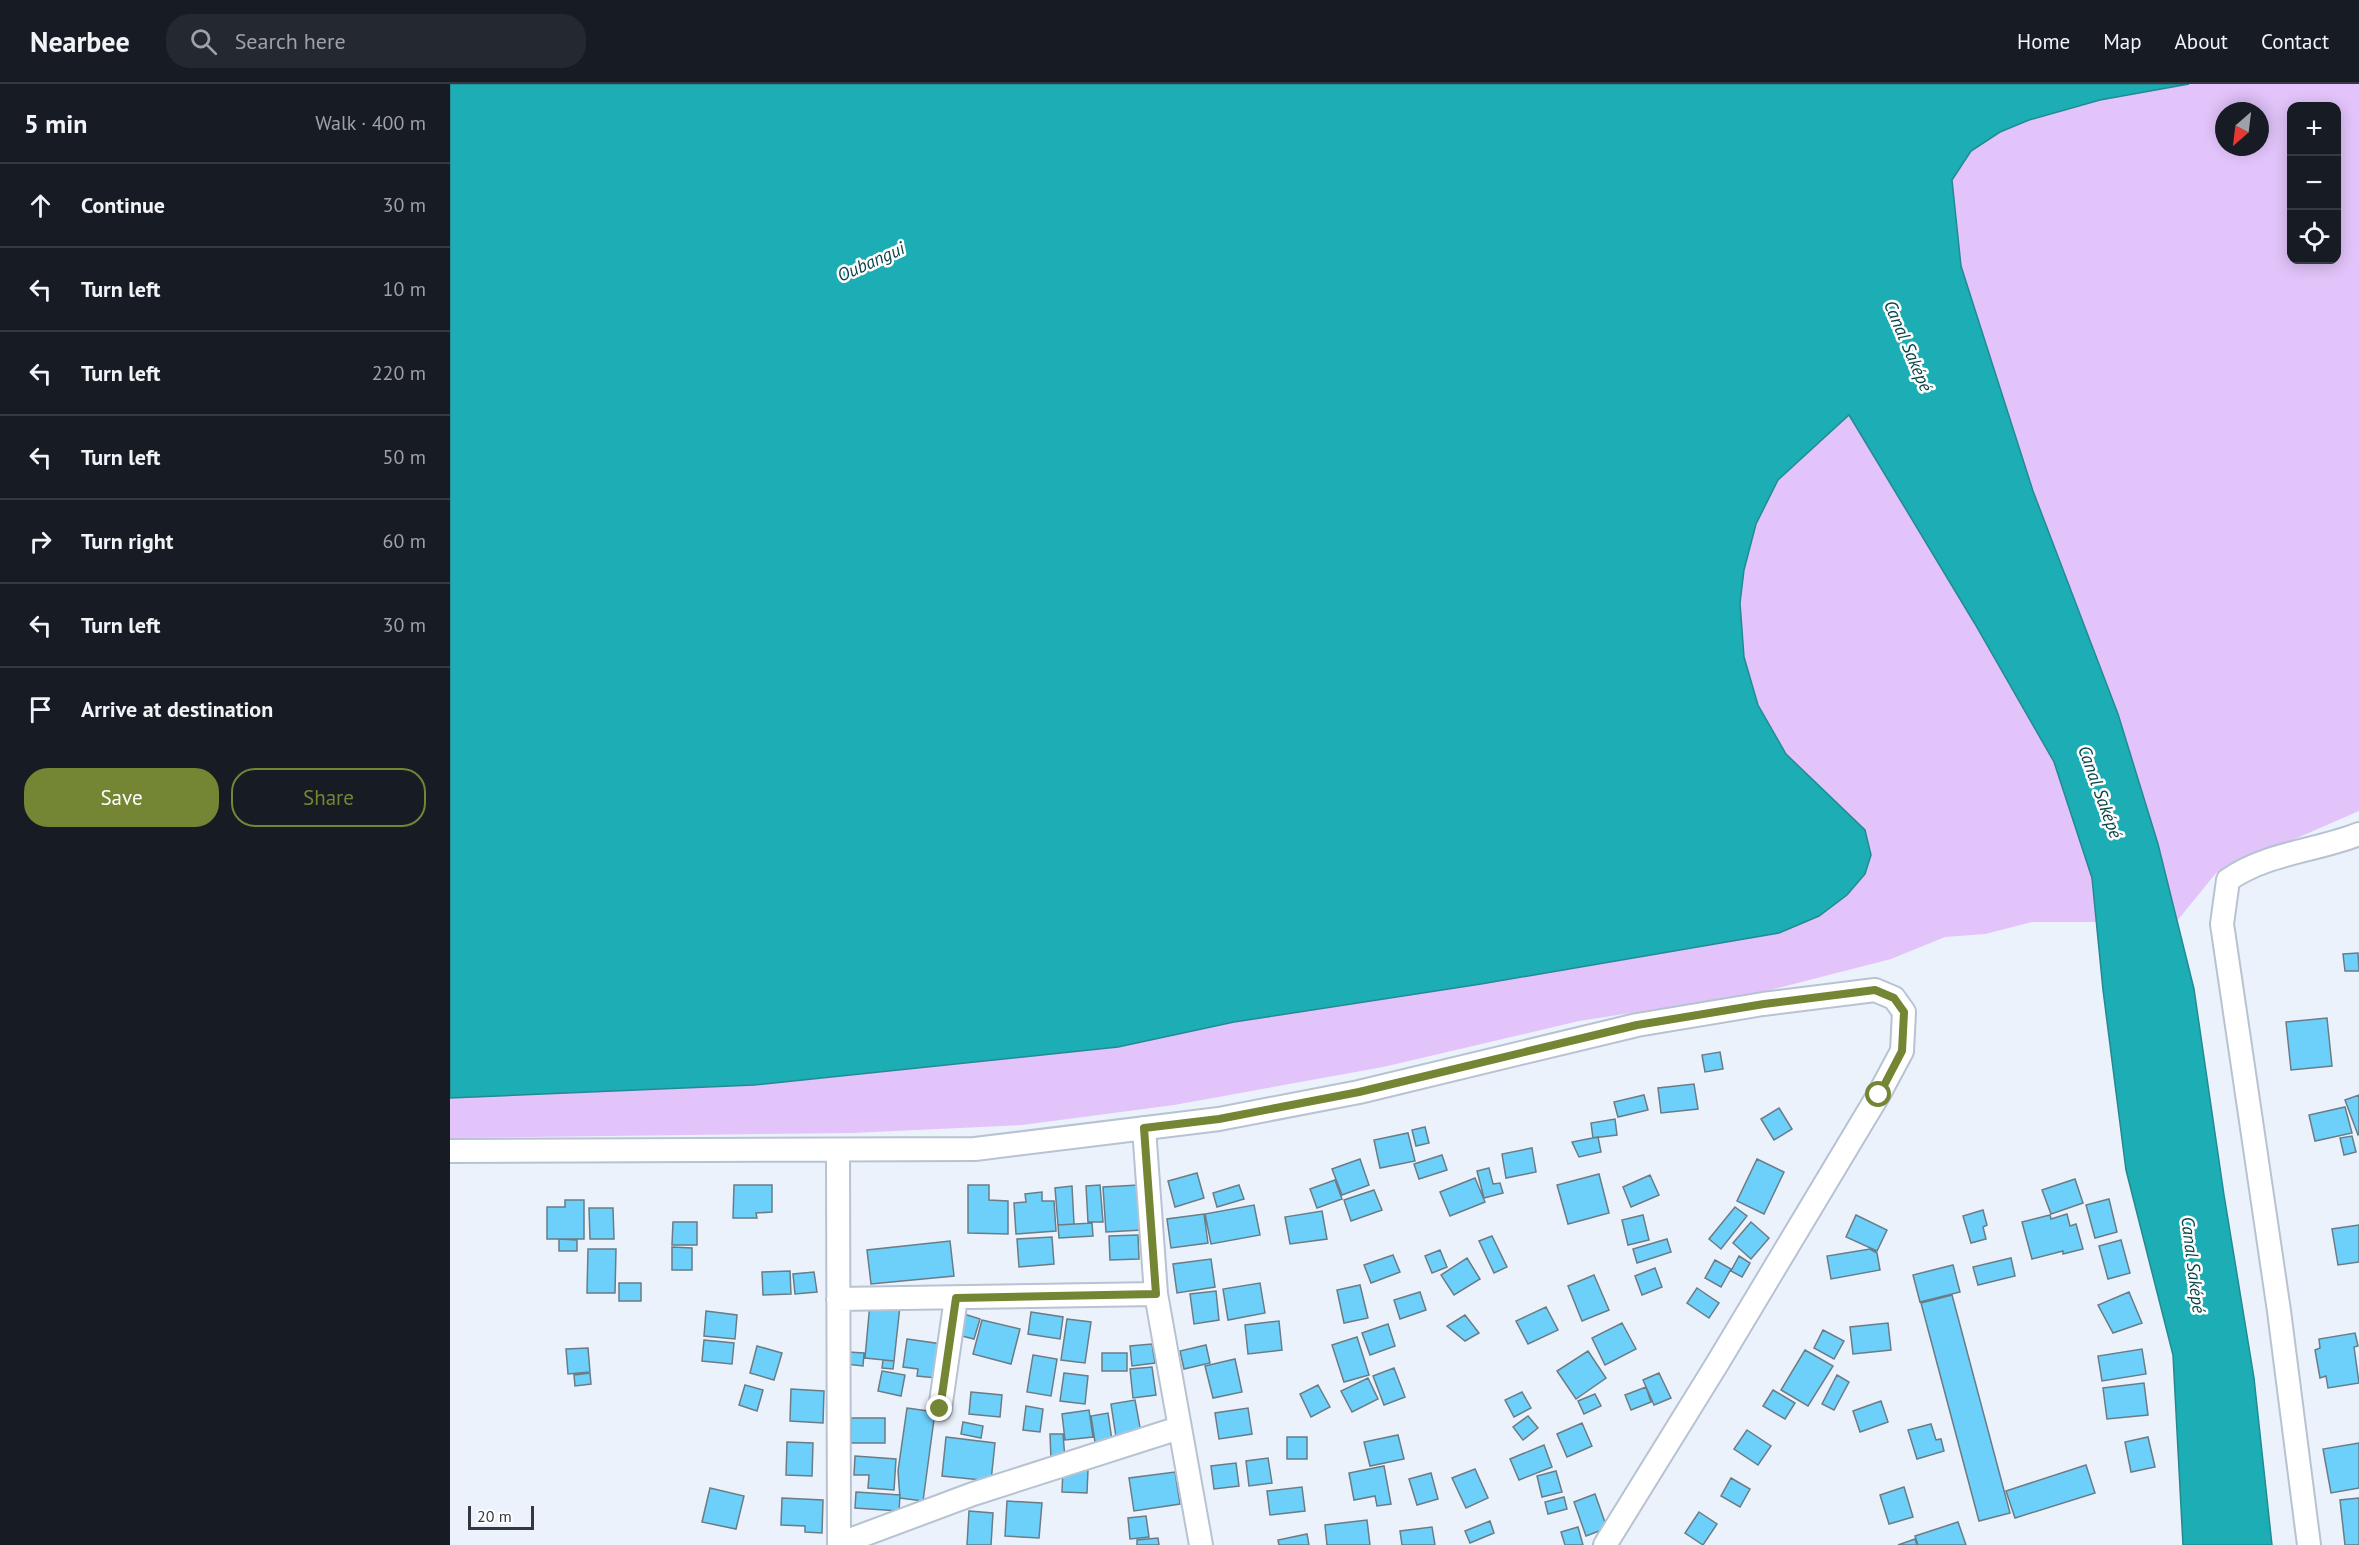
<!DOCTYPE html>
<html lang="en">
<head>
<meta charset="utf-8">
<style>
	:root { --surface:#171b24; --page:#242831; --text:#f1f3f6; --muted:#9ea1a6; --line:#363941; --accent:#748534 }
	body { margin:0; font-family:"PT Sans",sans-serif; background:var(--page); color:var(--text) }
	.controls { position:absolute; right:18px; top:18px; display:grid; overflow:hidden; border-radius:12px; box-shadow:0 3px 15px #0003 }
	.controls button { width:54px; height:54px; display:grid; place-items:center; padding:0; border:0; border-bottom:2px solid var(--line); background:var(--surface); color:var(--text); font:30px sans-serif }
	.compass { position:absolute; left:1765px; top:18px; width:54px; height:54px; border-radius:50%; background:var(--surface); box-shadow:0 3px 15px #0003; rotate:208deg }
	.scale { position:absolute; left:18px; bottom:15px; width:66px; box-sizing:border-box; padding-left:6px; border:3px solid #34383e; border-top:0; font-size:16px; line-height:21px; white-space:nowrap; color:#34383e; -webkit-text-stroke:4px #fefefe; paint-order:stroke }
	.stop { position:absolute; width:18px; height:18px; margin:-14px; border:4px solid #748534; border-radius:50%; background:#fff }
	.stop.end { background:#748534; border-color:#fff; box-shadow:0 2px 6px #0008 }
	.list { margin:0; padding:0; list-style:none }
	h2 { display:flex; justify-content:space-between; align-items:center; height:78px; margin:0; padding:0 24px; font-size:26px }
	h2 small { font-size:20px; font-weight:400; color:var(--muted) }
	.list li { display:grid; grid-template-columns:39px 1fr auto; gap:18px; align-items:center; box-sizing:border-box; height:84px; padding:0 24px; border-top:2px solid var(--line) }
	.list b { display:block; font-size:22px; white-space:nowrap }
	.list em { font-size:20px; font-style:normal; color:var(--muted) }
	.actions { display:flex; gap:12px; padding:18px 24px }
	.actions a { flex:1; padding:14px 0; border:2px solid var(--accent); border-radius:24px; text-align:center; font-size:21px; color:var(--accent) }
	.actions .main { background:var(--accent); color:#fff }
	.icon { flex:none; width:33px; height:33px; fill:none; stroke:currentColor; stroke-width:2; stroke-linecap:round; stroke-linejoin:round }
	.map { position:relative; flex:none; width:1909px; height:1461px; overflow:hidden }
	header { display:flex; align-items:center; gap:36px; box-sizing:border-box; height:84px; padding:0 30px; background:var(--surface); border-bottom:2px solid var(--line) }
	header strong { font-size:28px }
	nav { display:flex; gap:33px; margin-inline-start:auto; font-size:21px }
	.search { width:420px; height:54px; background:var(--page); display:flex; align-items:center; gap:15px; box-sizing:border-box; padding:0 21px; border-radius:24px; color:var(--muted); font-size:22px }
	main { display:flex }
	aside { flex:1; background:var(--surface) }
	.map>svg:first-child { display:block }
</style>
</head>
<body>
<header>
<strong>Nearbee</strong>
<div class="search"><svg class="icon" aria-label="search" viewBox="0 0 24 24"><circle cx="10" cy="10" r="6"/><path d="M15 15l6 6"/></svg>Search here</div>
<nav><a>Home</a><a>Map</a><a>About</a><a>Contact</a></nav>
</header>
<main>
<aside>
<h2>5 min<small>Walk · 400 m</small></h2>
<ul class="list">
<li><svg class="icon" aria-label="ahead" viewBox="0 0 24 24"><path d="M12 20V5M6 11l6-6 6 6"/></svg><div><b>Continue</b></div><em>30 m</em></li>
<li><svg class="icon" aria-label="left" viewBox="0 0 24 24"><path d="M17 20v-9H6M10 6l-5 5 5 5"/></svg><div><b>Turn left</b></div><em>10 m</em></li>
<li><svg class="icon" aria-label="left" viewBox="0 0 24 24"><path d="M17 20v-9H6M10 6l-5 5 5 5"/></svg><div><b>Turn left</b></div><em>220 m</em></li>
<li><svg class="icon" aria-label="left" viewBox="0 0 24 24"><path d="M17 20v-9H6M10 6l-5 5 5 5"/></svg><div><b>Turn left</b></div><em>50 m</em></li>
<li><svg class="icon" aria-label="right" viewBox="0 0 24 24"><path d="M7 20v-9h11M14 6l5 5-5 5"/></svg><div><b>Turn right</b></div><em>60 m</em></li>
<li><svg class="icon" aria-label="left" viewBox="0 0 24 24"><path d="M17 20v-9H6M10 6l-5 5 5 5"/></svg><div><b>Turn left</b></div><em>30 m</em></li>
<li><svg class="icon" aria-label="arrive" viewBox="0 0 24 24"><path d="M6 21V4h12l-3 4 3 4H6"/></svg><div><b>Arrive at destination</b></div></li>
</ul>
<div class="actions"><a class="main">Save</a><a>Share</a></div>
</aside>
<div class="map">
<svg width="1909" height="1461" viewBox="0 0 1909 1461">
	<rect width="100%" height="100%" fill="#ebf2fc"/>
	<path fill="#e2c3fa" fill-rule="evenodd" d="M1739,0H1909V727L1766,789L1727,837L1708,760L1668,630L1583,407L1510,182L1502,96L1521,67L1550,48L1579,36L1650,16ZM1842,22H1886V176H1842ZM1774,27H1810V63H1774Z
		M1399,331L1525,540L1604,678L1642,794L1647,838H1582L1535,850L1495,853L1441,875L1309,909L1129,937L933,983L724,1021L572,1041L401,1049L0,1054V1014L304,1001L668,963L784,938L1031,900L1329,849L1369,832L1421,771L1415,746L1336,670L1308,621L1294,573L1290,519L1294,486L1306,440L1328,396Z"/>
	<path fill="#1dadb5" stroke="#248a91" stroke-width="1.5" d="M0,0H1739L1650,16L1579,36L1550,48L1521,67L1502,96L1511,182L1583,407L1668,630L1708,760L1744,905L1774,1111L1804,1294L1822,1461H1733L1723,1271L1676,1086L1653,906L1642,794L1604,678L1525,540L1399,331L1328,396L1306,440L1294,486L1290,519L1294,573L1308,621L1336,670L1415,746L1421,771L1415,790L1397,811L1369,832L1329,849L1031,900L784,938L668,963L304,1001L0,1014Z"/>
	<path fill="#6dd0fb" stroke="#6a7c85" stroke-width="1.5" d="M1908,869L1909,887H1895L1893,870Z
		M1877,934L1882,982L1841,986L1836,938Z
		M1270,968L1273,985L1255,988L1252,971Z
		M1244,1000L1248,1025L1211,1029L1208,1004Z
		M1194,1011L1198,1026L1168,1033L1164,1018Z
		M1909,1011V1050L1908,1051L1895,1016Z
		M1895,1023L1902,1049L1865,1057L1859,1031Z
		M1329,1024L1342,1045L1324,1056L1311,1035Z
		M1165,1035L1167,1051L1143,1054L1141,1039Z
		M975,1043L979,1059L966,1062L962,1046Z
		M958,1049L965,1077L930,1084L924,1056Z
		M1902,1052L1906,1068L1894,1071L1890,1054Z
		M1148,1053L1151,1068L1129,1073L1122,1058Z
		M1082,1064L1086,1088L1056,1094L1052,1070Z
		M992,1071L997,1086L969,1095L964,1080Z
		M910,1075L919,1101L892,1111L882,1085Z
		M1307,1075L1334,1088L1314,1130L1287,1117Z
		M1039,1084L1043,1100L1050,1099L1053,1109L1034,1114L1027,1087Z
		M747,1089L754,1114L725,1123L718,1097Z
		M1149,1090L1159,1129L1118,1140L1107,1101Z
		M1200,1091L1209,1111L1181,1123L1173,1103Z
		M1025,1094L1035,1118L1000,1132L990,1108Z
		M1625,1095L1633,1119L1601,1130L1592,1106Z
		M885,1096L892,1115L867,1124L860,1105Z
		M284,1101H322V1128L306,1129L307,1134H283Z
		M518,1101H539V1116L558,1117V1150L518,1149Z
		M650,1101L653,1138H638L636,1102Z
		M688,1101L692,1146L656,1148L653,1103Z
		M789,1101L794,1115L767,1123L763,1109Z
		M622,1102L624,1140L608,1141L605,1104Z
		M924,1106L932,1126L901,1137L894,1116Z
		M592,1108V1117H604L606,1147L566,1150L564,1119L576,1118L575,1110Z
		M1659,1115L1667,1148L1645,1154L1636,1121Z
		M115,1116H134V1155H97V1123H115Z
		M804,1121L810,1151L761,1160L755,1130Z
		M1285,1123L1297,1132L1271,1165L1259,1155Z
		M139,1124H163L164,1155H140Z
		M1533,1126L1537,1141L1533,1143L1536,1155L1521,1159L1513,1132Z
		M872,1127L877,1155L840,1160L835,1133Z
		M754,1130L758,1159L721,1164L717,1135Z
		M1617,1130L1620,1142L1626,1140L1633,1165L1613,1170V1167L1582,1175L1572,1138L1600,1131L1601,1135Z
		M1193,1131L1199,1156L1178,1161L1172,1136Z
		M1406,1131L1437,1146L1427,1167L1396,1153Z
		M223,1138H247V1161H222Z
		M1301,1138L1319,1154L1301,1175L1283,1159Z
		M642,1139L643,1152L609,1154L608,1141Z
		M1909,1141V1178L1888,1181L1882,1145Z
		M688,1151L689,1175L660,1176L659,1152Z
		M1042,1152L1057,1183L1044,1189L1029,1157Z
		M602,1153L604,1180L569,1183L567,1155Z
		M109,1155L127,1156V1167H109Z
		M1217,1155L1221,1168L1187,1179L1183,1165Z
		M1671,1156L1680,1189L1658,1195L1649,1162Z
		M500,1157L504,1192L421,1200L417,1166Z
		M222,1163L242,1164V1186H222Z
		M138,1165H166L165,1209H137Z
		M1420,1165L1427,1169L1430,1186L1381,1195L1377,1172Z
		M990,1166L997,1183L982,1189L975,1172Z
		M943,1171L950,1188L921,1199L914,1181Z
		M1289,1172L1300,1179L1292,1193L1281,1187Z
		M1017,1174L1030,1195L1004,1211L991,1191Z
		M1561,1174L1565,1192L1528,1201L1523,1183Z
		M761,1175L765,1203L727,1209L723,1180Z
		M1265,1176L1281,1185L1271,1203L1255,1194Z
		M1503,1181L1510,1208L1470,1218L1463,1191Z
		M1205,1184L1212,1203L1192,1211L1185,1192Z
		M340,1187L341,1210L313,1211L312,1188Z
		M364,1188L367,1208L345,1210L343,1190Z
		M1144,1191L1159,1226L1132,1237L1118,1202Z
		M169,1199H191V1217H169Z
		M810,1199L815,1229L778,1236L773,1205Z
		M910,1201L918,1234L894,1239L887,1206Z
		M1247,1204L1269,1219L1259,1234L1237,1219Z
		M766,1207L769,1236L744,1240L740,1210Z
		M970,1208L976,1226L950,1235L944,1216Z
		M1679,1208L1692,1239L1663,1249L1648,1221Z
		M1502,1211L1560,1429L1529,1437L1471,1219Z
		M420,1219L450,1222L444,1277L415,1274Z
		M1096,1223L1108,1246L1078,1260L1066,1237Z
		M256,1227L287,1231L285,1255L254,1252Z
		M581,1228L613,1233L610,1255L578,1250Z
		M514,1230L530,1235L524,1255L508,1251Z
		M1015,1231L1029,1249L1015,1257L997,1242Z
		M617,1235L641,1238L635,1279L611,1276Z
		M532,1236L570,1245L561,1280L523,1270Z
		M829,1237L832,1266L798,1270L795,1241Z
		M1172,1239L1186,1265L1155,1281L1142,1254Z
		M1438,1239L1441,1266L1403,1270L1400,1243Z
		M938,1240L945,1262L920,1271L912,1249Z
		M1373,1246L1394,1257L1384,1275L1364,1264Z
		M1905,1249L1908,1262L1904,1263L1909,1299L1878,1304L1876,1292L1870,1294L1865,1266L1870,1264L1869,1255Z
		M907,1253L919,1291L894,1298L882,1261Z
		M457,1255L492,1260L487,1294L467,1292L468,1285L453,1283Z
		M254,1256L284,1259L282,1280L252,1277Z
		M702,1260L705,1279L682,1282L680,1262Z
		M756,1261L760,1279L734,1285L730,1267Z
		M307,1262L332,1269L324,1296L300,1289Z
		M138,1264L140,1288L118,1290L116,1265Z
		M1692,1265L1696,1290L1652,1297L1648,1272Z
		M1355,1266L1383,1282L1358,1322L1331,1306Z
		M1138,1267L1156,1294L1126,1315L1107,1287Z
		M398,1268L414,1269L413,1282L396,1280Z
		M652,1269H677V1287H652Z
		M583,1271L607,1275L601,1312L577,1308Z
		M785,1275L792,1308L763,1314L755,1282Z
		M433,1276L444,1277L443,1285L432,1284Z
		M702,1283L706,1311L683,1314L680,1285Z
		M944,1284L955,1313L934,1321L923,1292Z
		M432,1287L455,1291L451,1312L428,1307Z
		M140,1289L141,1300L125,1302L124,1291Z
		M614,1289L638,1292L635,1320L610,1317Z
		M1209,1289L1221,1314L1204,1321L1193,1296Z
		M1387,1291L1399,1298L1384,1326L1372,1320Z
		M918,1294L928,1315L902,1328L891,1307Z
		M1694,1299L1698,1331L1657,1335L1653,1304Z
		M295,1301L313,1306L307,1327L289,1321Z
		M868,1301L880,1323L861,1333L850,1310Z
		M1196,1303L1201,1318L1181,1326L1175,1311Z
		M341,1305L374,1307L373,1339L340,1337Z
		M1323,1306L1345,1319L1335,1335L1313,1322Z
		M521,1308L552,1311L550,1333L519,1330Z
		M1072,1308L1081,1324L1064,1333L1055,1316Z
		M1145,1310L1151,1322L1134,1330L1128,1317Z
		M685,1316L691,1349L666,1353L661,1320Z
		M1431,1317L1438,1338L1410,1348L1403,1327Z
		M576,1322L593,1325L590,1348L573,1346Z
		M457,1324L485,1328L473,1417L450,1414L448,1387Z
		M798,1324L802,1350L769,1355L765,1329Z
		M639,1326L643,1353L615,1356L612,1330Z
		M658,1329L662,1356L645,1358L641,1332Z
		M1078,1332L1088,1344L1073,1356L1063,1343Z
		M401,1334H435V1359H401Z
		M513,1338L533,1342L531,1354L511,1350Z
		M1132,1339L1142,1362L1117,1373L1107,1350Z
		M1481,1340L1486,1356L1491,1355L1494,1367L1467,1375L1458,1346Z
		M1297,1346L1321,1362L1308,1381L1284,1365Z
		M600,1350H613L615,1375L601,1376Z
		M948,1351L954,1375L920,1382L914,1358Z
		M496,1353L545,1359L541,1397L492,1392Z
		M837,1353H857V1375H837Z
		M1698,1353L1705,1383L1681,1388L1675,1358Z
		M337,1358L363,1359L362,1392L336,1391Z
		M1909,1359V1404L1881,1409L1873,1365Z
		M1094,1361L1102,1383L1069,1396L1060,1375Z
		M405,1372L446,1375L444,1406L418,1404L419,1391H404Z
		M818,1374L822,1399L799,1402L796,1377Z
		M786,1379L789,1402L764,1405L761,1382Z
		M1636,1381L1645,1409L1565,1434L1556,1407Z
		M934,1382L941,1420L927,1422L925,1412L904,1416L899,1389Z
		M613,1385L638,1386L637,1409L612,1408Z
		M1025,1385L1038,1414L1016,1424L1002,1394Z
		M1106,1387L1112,1408L1092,1413L1087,1392Z
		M725,1388L730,1420L684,1427L679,1394Z
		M981,1389L988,1415L967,1421L959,1395Z
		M1281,1394L1300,1405L1290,1423L1271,1412Z
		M852,1403L855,1427L820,1431L817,1407Z
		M1454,1403L1463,1433L1439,1440L1430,1411Z
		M260,1404L294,1412L286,1445L252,1438Z
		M406,1408L450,1411L449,1427L405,1424Z
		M1145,1410L1157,1444L1136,1452L1124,1418Z
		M1114,1413L1117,1425L1098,1430L1095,1418Z
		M332,1414L373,1416L372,1449L355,1448V1442L331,1441Z
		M1909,1414V1461H1895L1890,1416Z
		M557,1417L592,1419L589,1454L555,1452Z
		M519,1427L543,1429L541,1461H517Z
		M1249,1428L1267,1440L1253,1461L1235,1449Z
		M696,1432L699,1453L680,1455L678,1434Z
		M917,1436L920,1461H877L875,1441Z
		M1040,1437L1044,1449L1020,1459L1015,1447Z
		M1508,1438L1516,1461H1468L1465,1452Z
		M982,1443L985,1461H952L950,1447Z
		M1128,1443L1133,1461H1115L1111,1448Z
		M857,1450L859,1461H829L828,1456Z
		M708,1454L709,1461H687V1456Z
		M1465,1455L1467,1461H1448Z"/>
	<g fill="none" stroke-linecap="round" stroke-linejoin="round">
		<defs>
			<path id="street" d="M694,1044L706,1210L751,1461
				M388,1066L389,1461
				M0,1067L525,1065L769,1035L909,1008L1187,941L1313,920L1425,906L1444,914L1454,928L1452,967L1429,1010L1267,1280L1155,1461
				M388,1215L706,1210
				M490,1325L506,1214
				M389,1460L523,1410L729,1344
				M1859,1461L1829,1227L1772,840L1778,796C1816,769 1866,767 1909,750"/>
		</defs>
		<use href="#street" stroke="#b7c3d2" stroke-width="26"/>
		<use href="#street" stroke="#fff" stroke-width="22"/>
	</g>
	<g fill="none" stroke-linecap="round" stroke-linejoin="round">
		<path stroke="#748534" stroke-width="8" d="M490,1325L506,1214L706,1210L694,1044L769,1035L909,1008L1187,941L1314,920L1425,906L1444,914L1454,928L1452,967L1429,1011"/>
	</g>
	<g text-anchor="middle" stroke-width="5" stroke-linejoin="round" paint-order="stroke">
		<g font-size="18" font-style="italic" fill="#094448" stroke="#fefefe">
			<text transform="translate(421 178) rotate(-24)" y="6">Oubangui</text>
			<text transform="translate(1458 262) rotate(67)" y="6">Canal Saképé</text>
			<text transform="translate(1650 708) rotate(70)" y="6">Canal Saképé</text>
			<text transform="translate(1743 1181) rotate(83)" y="6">Canal Saképé</text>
		</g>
	</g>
</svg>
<div class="controls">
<button>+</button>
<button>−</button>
<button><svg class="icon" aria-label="locate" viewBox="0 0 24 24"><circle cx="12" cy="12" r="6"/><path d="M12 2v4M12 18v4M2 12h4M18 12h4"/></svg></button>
</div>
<svg class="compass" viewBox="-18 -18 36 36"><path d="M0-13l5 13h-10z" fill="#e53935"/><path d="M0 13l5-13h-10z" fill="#9ea1a6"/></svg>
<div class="scale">20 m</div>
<div class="stop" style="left:1429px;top:1011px"></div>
<div class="stop end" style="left:490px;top:1325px"></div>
</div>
</main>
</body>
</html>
